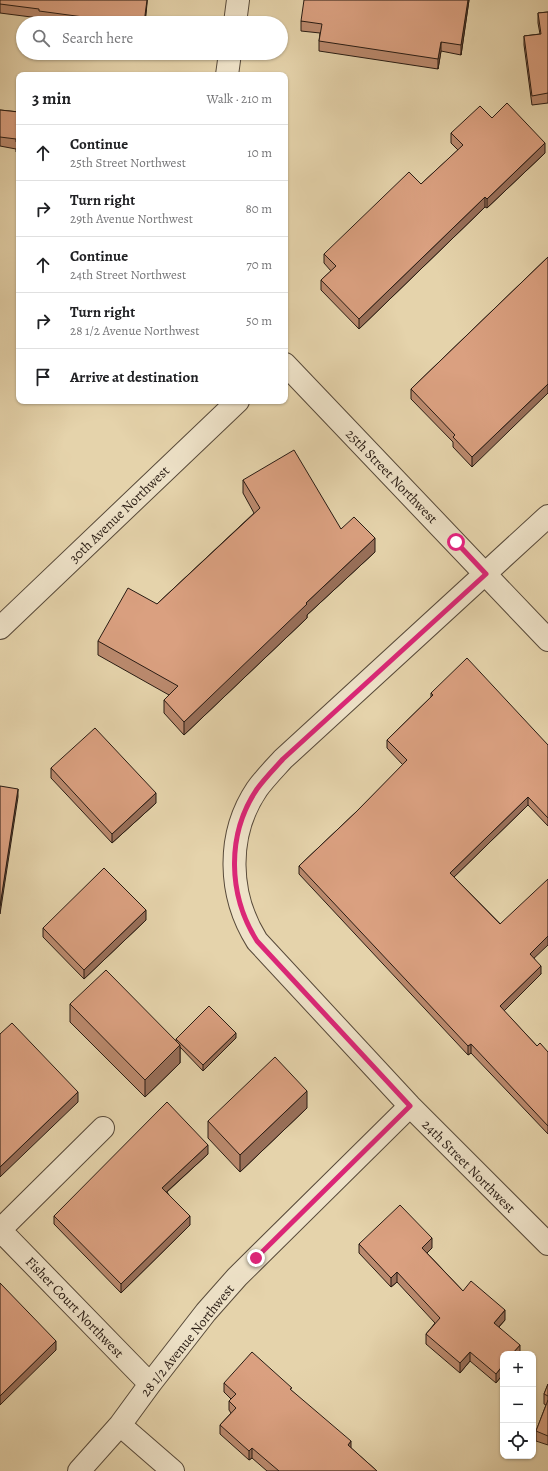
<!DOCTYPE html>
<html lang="en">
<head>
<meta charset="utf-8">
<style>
	:root { --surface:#fff; --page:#f2f2f2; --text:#202124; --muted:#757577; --line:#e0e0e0 }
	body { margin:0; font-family:Alegreya,serif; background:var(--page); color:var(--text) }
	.controls { position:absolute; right:12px; bottom:12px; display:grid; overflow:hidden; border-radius:8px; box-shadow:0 1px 3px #0004 }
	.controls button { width:36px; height:36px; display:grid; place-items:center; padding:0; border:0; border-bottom:1px solid var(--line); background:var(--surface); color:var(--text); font:20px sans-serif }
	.stop { position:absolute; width:12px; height:12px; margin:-9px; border:3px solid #db2777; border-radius:50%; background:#fff }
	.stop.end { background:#db2777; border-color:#fff; box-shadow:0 1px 4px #0008 }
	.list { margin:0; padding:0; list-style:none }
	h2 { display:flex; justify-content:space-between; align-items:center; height:52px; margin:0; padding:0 16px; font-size:17px }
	h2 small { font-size:13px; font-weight:400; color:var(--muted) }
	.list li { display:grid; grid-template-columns:26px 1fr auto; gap:12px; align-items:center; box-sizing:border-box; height:56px; padding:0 16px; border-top:1px solid var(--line) }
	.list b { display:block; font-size:15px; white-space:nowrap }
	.list p { margin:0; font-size:13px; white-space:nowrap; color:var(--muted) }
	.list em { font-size:13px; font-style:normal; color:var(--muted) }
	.icon { flex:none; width:22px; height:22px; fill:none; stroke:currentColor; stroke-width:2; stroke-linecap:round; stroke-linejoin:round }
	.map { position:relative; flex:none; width:548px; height:1471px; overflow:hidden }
	.search { position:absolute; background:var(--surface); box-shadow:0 1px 3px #0004; left:16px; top:16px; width:272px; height:44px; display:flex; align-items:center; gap:10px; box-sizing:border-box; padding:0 14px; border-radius:22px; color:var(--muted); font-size:15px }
	.panel { position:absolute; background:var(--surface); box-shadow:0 1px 3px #0004; left:16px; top:72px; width:272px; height:332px; border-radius:8px }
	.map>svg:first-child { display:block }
</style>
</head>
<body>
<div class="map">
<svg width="548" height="1471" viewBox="0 0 548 1471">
	<rect width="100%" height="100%" fill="#e5d3ab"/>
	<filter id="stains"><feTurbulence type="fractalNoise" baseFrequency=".005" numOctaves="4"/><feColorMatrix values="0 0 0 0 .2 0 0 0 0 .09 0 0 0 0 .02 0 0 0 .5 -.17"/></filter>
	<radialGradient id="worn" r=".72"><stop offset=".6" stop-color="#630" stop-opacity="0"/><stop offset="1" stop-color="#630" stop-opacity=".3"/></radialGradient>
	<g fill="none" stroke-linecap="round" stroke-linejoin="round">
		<defs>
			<path id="street" d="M235,23L238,0
				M227,75L230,53
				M285,364L548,640
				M548,516L283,759C274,769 265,778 257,789C226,835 228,895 257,941L410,1106L548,1244
				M0,628L238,401
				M0,1230L150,1384
				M0,1230L103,1128
				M120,1425L173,1471
				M79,1471L120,1425L150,1384L206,1312L237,1277L410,1106"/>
		</defs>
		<use href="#street" stroke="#574939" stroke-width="24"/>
		<use href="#street" stroke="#eee2c8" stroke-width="22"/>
	</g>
	<path fill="#bb8a6e" stroke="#281b13" d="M0,0H147V4L145,23H58L39,20V18L0,13Z
		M469,0L461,55L441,51L438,69L319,51V41L320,33L301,31V21Z
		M548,12V103L532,105L524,45V36L540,34L538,23V13Z
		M0,110L19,112V152H16V149L0,146Z
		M492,118L545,153L487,208L485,207L359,329L321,290V280L331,271L324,263V254L421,184L458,150L451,143V133Z
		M548,257L472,467L453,447V442L411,399V389Z
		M243,480L341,529L375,552L307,615V618L184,735L164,713V700L169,695L98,655V641L157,604L254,513L243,493Z
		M431,693L548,745V826L528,805L454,877L534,958L541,974L504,1011L537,1046L548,1052V1134L471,1053L468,1055L299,874V866L356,812L403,765L387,748V740L431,697Z
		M51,768L156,803L112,843L51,778Z
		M146,920L84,979L43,937V928Z
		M70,1004L176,1042V1039L236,1038L203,1071L180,1047V1063L145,1097L70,1022Z
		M307,1108L240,1172L208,1138V1121Z
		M208,1154L167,1192L190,1225L121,1293L54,1224V1216Z
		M359,1244L432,1248L427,1253L463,1291L505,1320L499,1327L520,1354H503V1374L496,1383L470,1361L460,1373L426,1344V1334L435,1323L397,1282L391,1287L359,1253Z
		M224,1383L292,1391L351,1448L377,1471H267L252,1458L249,1460L220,1434V1425L231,1413L229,1410V1401L231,1399L224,1392Z
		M548,1384V1445L536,1441V1431L546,1405L544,1404V1394Z"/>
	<path fill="#99705a" stroke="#281b13" d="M147,0L145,23H144Z
		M468,0H469L461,55V45Z
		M441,42V51L438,69V59Z
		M545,143V153L487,208V199Z
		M485,197V207L359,329V319Z
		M548,384V393L472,467V457Z
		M375,538V552L307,615V618L184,735V722L306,603Z
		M18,789V797L0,914V906Z
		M156,793V803L112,843V834Z
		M528,797V805L450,881V873Z
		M146,910V920L84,979V970Z
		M548,936V945L530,962V954Z
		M541,966V974L500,1015V1006Z
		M236,1033V1038L203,1071V1065Z
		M471,1044V1053L468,1055V1046Z
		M180,1045V1063L145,1097V1080Z
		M307,1091V1108L240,1172V1155Z
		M78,1092V1102L0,1177V1167Z
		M208,1145V1154L162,1196V1188Z
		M190,1216V1225L121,1293V1284Z
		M432,1238V1248L422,1258V1248Z
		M397,1272V1282L391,1287V1278Z
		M505,1310V1320L494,1332V1323Z
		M56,1341V1350L0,1405V1396Z
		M520,1345V1354H512Z
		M470,1352V1361L460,1373V1363Z
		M503,1365V1374L496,1383V1374Z
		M351,1441V1451L348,1445Z
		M252,1448V1458L249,1460V1451Z"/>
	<path fill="#daa080" stroke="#281b13" d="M0,0H147L144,23H128L39,11V9L0,4Z
		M304,0H468L461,45L441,42L438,59L319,41L322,24L301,21Z
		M548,12V93L532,96L524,36L541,34L538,13Z
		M507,103L545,143L487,199L485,197L359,319L321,280L336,266L324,254L409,172L421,184L463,145L451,133L480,106L492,118Z
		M0,110L19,112V142H16V139L0,137Z
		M548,257V384L472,457L453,437L455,435L411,389Z
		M294,450L341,529L354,517L375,538L306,603L307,604L184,722L164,700L178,686L98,641L128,588L157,604L260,508L243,480Z
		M467,658L548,745V818L528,797L450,873L500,924L548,879V936L530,954L541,966L500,1006L537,1046L540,1043L548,1052V1126L471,1044L468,1046L299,866L356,812L407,760L387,740L433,695L431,693Z
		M95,728L156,793L112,834L51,768Z
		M0,786L18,789L0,906Z
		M104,868L146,910L84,970L43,928Z
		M106,970L180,1045L145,1080L70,1004Z
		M209,1006L236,1033L203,1065L176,1039Z
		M12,1023L78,1092L0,1167V1034Z
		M275,1057L307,1091L240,1155L208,1121Z
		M167,1102L208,1145L162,1188L190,1216L121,1284L54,1216Z
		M400,1205L432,1238L422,1248L463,1291L471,1281L505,1310L494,1323L520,1345L512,1354H503V1365L496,1374L470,1352L460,1363L426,1334L440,1318L397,1272L391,1278L359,1244Z
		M0,1283L56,1341L0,1396Z
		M252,1352L292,1388L290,1389L351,1441L348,1445L377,1471H279L252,1448L249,1451L220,1425L236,1408L229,1401L236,1394L224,1383Z
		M548,1384V1396L544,1394Z
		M548,1400V1436L536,1431Z"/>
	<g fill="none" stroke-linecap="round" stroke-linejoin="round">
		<path stroke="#db2777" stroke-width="5" d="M256,1258L410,1106L257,941C228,895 226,835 257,789C265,778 274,769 283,759L486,574L456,542"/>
	</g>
	<g text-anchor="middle" stroke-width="4" stroke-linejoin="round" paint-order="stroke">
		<g font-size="14" fill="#281b13" stroke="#eee2c8">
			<text transform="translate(392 476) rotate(46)" y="5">25th Street Northwest</text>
			<text transform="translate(119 514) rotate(-44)" y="5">30th Avenue Northwest</text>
			<text transform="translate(469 1166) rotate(45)" y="5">24th Street Northwest</text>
			<text transform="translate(75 1307) rotate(46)" y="5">Fisher Court Northwest</text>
			<text transform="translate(187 1340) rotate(-51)" y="5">28 1/2 Avenue Northwest</text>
		</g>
	</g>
	<rect width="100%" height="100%" filter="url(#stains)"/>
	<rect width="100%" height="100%" fill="url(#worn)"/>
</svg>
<div class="controls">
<button>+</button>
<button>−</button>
<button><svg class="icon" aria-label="locate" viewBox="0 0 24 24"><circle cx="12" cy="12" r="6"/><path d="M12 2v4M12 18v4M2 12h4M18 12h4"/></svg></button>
</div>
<div class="stop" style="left:456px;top:542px"></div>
<div class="stop end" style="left:256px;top:1258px"></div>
<div class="search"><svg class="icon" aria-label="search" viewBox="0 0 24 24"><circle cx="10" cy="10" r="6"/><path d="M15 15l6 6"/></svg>Search here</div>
<section class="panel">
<h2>3 min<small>Walk · 210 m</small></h2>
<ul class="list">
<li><svg class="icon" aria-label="ahead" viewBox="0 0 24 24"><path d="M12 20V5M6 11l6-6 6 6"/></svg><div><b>Continue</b><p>25th Street Northwest</p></div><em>10 m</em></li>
<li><svg class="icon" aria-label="right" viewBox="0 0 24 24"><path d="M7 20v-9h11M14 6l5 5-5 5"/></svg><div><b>Turn right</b><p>29th Avenue Northwest</p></div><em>80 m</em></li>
<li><svg class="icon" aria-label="ahead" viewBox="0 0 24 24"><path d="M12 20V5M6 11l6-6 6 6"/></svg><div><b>Continue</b><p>24th Street Northwest</p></div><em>70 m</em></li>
<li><svg class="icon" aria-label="right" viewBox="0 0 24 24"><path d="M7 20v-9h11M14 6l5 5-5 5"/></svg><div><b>Turn right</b><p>28 1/2 Avenue Northwest</p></div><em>50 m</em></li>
<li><svg class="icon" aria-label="arrive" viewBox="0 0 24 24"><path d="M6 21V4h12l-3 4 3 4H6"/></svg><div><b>Arrive at destination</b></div></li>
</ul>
</section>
</div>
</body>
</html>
